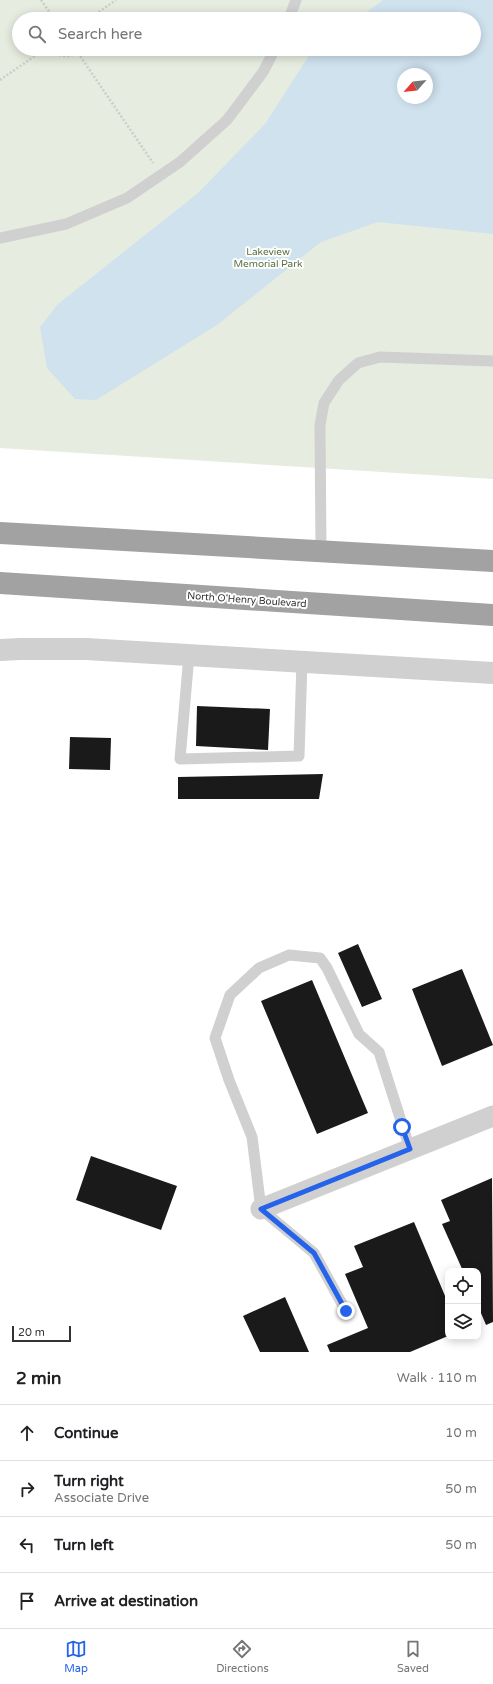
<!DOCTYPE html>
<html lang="en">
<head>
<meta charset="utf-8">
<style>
	:root { --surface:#fff; --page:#f2f2f2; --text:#202124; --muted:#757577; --line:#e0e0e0; --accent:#2563eb }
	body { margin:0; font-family:"Varela Round",sans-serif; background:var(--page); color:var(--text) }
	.controls { position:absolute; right:12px; bottom:12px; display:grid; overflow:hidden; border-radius:8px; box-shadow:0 2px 10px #0003 }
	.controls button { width:36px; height:36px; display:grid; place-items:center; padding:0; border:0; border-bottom:1px solid var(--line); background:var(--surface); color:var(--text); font:20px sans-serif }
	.compass { position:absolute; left:397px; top:68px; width:36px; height:36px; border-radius:50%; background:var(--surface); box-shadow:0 2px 10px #0003; rotate:243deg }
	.scale { position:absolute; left:12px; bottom:10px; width:59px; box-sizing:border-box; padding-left:4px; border:2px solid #333; border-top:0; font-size:11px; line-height:14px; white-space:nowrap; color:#333; -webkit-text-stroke:3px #fff; paint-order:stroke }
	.stop { position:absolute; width:12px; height:12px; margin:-9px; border:3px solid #2563eb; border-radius:50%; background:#fff }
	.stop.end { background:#2563eb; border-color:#fff; box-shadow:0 1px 4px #0008 }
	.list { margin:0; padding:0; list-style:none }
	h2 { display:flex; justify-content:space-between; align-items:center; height:52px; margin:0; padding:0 16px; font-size:17px }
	h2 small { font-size:13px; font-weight:400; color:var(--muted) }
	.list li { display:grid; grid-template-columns:26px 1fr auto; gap:12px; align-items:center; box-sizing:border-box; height:56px; padding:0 16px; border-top:1px solid var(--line) }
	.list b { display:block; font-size:15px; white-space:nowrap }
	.list p { margin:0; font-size:13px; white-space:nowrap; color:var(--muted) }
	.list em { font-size:13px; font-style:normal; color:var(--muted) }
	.icon { flex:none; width:22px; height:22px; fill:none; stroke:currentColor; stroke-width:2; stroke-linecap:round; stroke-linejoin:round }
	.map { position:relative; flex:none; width:493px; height:1352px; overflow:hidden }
	.search { position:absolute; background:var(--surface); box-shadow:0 2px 10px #0003; left:12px; right:12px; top:12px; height:44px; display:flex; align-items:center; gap:10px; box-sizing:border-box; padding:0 14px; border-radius:22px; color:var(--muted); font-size:15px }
	.sheet { height:276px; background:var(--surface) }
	nav { display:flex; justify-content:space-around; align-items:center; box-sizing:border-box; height:56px; border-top:1px solid var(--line); background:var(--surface); font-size:11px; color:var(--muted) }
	nav a { display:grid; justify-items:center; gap:2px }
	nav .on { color:var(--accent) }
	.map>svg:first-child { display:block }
</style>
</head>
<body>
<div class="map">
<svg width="493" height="1352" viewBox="0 0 493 1352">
	<rect width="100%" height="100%" fill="#fff"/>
	<path fill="#e6ecdf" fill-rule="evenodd" d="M0,0H493V479L0,448ZM19,19H474V49H19ZM403,74H427V98H403Z"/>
	<path fill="#cfe2ee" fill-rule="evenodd" d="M383,0H493V234L378,222L321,242L217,325L96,400L75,399L47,368L40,327L58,304L198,193L265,124L310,54L317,49H474V19H357ZM403,74H427V98H403Z"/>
	<path fill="#1a1a1a" d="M197,706L270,709L268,750L196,746Z
		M70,737L111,738L110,770L69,769Z
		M323,774L319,799H178V777Z
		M358,944L382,999L362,1007L338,953Z
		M462,969L493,1045L442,1066L412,989Z
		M312,980L368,1113L317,1134L261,1001Z
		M91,1156L177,1186L161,1230L76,1200Z
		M492,1178L493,1322L486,1325L478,1306V1271H463L442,1224L450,1221L441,1200Z
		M414,1222L448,1303V1336L410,1352H330L327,1345L368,1328L345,1274L363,1267L354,1246Z
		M285,1297L309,1352H260L243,1316Z"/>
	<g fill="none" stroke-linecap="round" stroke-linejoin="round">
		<path stroke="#cdcdcd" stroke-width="2.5" stroke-dasharray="2 2" stroke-linecap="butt" d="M41,0L53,17
			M51,19C61,13 70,11 80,19
			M89,19L116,0
			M49,49C60,58 72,59 82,49
			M78,53L153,163
			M0,80L45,49"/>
		<path stroke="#d0d0d0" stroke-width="11" d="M289,19L296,0
			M0,238L66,224L127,198L180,162L227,120L263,72L275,49
			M321,552L320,425L324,403L339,380L358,363L380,357L493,361
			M189,655L180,759L299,756L302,661
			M346,1311L314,1253L261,1209L252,1137L229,1080L215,1038L230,995L259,968L289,955L320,958L327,968L359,1034L379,1052L410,1149"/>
		<path stroke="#d0d0d0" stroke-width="21" d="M261,1209L493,1116"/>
		<path stroke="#d0d0d0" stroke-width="22" d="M0,650L20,649H86L493,673"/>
		<path stroke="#a2a2a2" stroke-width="22" d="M0,533L493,561
			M0,583L493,615"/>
	</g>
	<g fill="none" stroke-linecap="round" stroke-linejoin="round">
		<path stroke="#2563eb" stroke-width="5" d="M346,1311L314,1253L261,1209L410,1149L402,1127"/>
	</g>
	<g text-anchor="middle" stroke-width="4" stroke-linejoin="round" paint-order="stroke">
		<g font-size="10" fill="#56703f" stroke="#fff">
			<text x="268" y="255">Lakeview<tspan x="268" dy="12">Memorial Park</tspan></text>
		</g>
		<g font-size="10" fill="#333" stroke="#fff">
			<text transform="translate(247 599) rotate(4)" y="4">North O'Henry Boulevard</text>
		</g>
	</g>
</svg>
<div class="controls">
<button><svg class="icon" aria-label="locate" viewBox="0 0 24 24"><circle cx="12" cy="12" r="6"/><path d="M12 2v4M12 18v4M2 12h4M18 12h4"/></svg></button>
<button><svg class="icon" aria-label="layers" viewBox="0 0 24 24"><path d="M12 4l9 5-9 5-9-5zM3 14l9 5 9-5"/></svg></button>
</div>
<svg class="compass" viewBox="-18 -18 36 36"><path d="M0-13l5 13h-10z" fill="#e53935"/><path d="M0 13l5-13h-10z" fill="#757577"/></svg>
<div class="scale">20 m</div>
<div class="stop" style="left:402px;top:1127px"></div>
<div class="stop end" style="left:346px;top:1311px"></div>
<div class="search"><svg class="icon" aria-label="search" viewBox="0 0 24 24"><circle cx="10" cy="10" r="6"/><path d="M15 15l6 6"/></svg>Search here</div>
</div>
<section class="sheet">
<h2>2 min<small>Walk · 110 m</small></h2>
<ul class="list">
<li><svg class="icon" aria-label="ahead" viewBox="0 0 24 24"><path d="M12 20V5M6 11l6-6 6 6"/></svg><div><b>Continue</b></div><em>10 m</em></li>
<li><svg class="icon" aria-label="right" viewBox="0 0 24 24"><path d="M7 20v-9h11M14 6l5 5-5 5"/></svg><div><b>Turn right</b><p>Associate Drive</p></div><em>50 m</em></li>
<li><svg class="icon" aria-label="left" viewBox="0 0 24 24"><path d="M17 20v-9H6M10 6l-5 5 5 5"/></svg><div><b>Turn left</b></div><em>50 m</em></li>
<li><svg class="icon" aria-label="arrive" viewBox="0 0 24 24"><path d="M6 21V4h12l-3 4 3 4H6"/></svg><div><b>Arrive at destination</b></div></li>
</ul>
</section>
<nav>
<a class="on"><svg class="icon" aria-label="map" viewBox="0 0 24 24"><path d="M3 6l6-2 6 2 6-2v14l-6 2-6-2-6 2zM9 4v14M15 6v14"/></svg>Map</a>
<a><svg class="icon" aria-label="directions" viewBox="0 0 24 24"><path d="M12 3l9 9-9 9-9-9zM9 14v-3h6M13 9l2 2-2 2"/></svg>Directions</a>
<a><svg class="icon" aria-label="saved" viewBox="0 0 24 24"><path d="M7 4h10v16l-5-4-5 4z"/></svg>Saved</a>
</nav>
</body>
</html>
